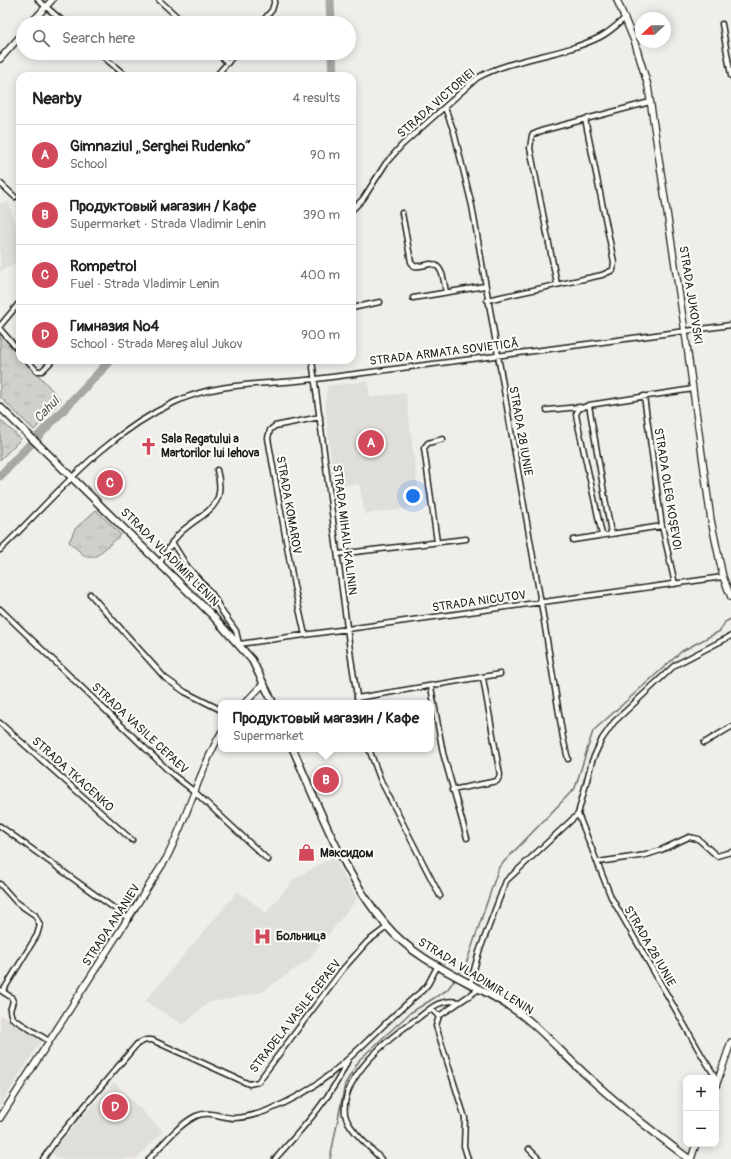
<!DOCTYPE html>
<html lang="en">
<head>
<meta charset="utf-8">
<style>
	:root { --surface:#fff; --page:#f2f2f2; --text:#222; --muted:#767676; --line:#e0e0e0; --accent:#d1495b }
	body { margin:0; font-family:Pangolin,sans-serif; background:var(--page); color:var(--text) }
	.controls { position:absolute; right:12px; bottom:12px; display:grid; overflow:hidden; border-radius:8px; box-shadow:0 2px 10px #0003 }
	.controls button { width:36px; height:36px; display:grid; place-items:center; padding:0; border:0; border-bottom:1px solid var(--line); background:var(--surface); color:var(--text); font:20px sans-serif }
	.compass { position:absolute; left:635px; top:12px; width:36px; height:36px; border-radius:50%; background:var(--surface); box-shadow:0 2px 10px #0003; rotate:249deg }
	.you { position:absolute; left:413px; top:496px; width:14px; height:14px; margin:-10px; border:3px solid #fff; border-radius:50%; background:#1a73e8; box-shadow:0 0 0 6px #1a73e833 }
	.badge { display:grid; place-items:center; width:26px; height:26px; border-radius:50%; background:var(--accent); color:#fff; font-size:13px; font-weight:700 }
	.pin { position:absolute; translate:-50% -50%; border:2px solid #fff; box-shadow:0 1px 4px #0006 }
	.popup { position:absolute; left:218px; top:700px; width:216px; height:52px; box-sizing:border-box; display:grid; place-content:center; border-radius:8px; background:var(--surface); filter:drop-shadow(0 1px 3px #0005); font-size:13px; white-space:nowrap; color:var(--muted) }
	.popup b { font-size:15px; color:var(--text) }
	.popup::after { content:''; position:absolute; left:50%; top:100%; margin-left:-8px; border:8px solid transparent; border-top-color:var(--surface) }
	.list { margin:0; padding:0; list-style:none }
	h2 { display:flex; justify-content:space-between; align-items:center; height:52px; margin:0; padding:0 16px; font-size:17px }
	h2 small { font-size:13px; font-weight:400; color:var(--muted) }
	.list li { display:grid; grid-template-columns:26px 1fr auto; gap:12px; align-items:center; box-sizing:border-box; height:60px; padding:0 16px; border-top:1px solid var(--line) }
	.list b { display:block; font-size:15px; white-space:nowrap }
	.list p { margin:0; font-size:13px; white-space:nowrap; color:var(--muted) }
	.list em { font-size:13px; font-style:normal; color:var(--muted) }
	.icon { flex:none; width:22px; height:22px; fill:none; stroke:currentColor; stroke-width:2; stroke-linecap:round; stroke-linejoin:round }
	.map { position:relative; flex:none; width:731px; height:1159px; overflow:hidden }
	.search { position:absolute; background:var(--surface); box-shadow:0 2px 10px #0003; left:16px; top:16px; width:340px; height:44px; display:flex; align-items:center; gap:10px; box-sizing:border-box; padding:0 14px; border-radius:22px; color:var(--muted); font-size:15px }
	.panel { position:absolute; background:var(--surface); box-shadow:0 2px 10px #0003; left:16px; top:72px; width:340px; height:292px; border-radius:12px }
	.map>svg:first-child { display:block }
</style>
</head>
<body>
<div class="map">
<svg width="731" height="1159" viewBox="0 0 731 1159">
	<defs>
		<pattern id="park-tufts" width="24" height="20" patternUnits="userSpaceOnUse"><rect width="24" height="20" fill="#d0cfcc"/><path d="M3 7l-1-3M5 7V3M7 7l1-3M15 17l-1-3M17 17v-4M19 17l1-3" fill="none" stroke="#b2b1af"/></pattern>
	</defs>
	<rect width="100%" height="100%" fill="#f0eeea"/>
	<filter id="ink" filterUnits="userSpaceOnUse"><feTurbulence type="fractalNoise" baseFrequency=".025" numOctaves="2"/><feDisplacementMap in="SourceGraphic" scale="8" xChannelSelector="R" yChannelSelector="G"/><feConvolveMatrix kernelMatrix="1 2 1 2 8 2 1 2 1" color-interpolation-filters="sRGB"/></filter>
	<g filter="url(#ink)">
		<path fill="#e0deda" d="M9,202L13,218L20,232V260L0,272V203Z
			M368,381L370,397L406,393L420,507L365,514L359,484L334,487L325,403L327,386Z
			M333,857L357,899L308,960L262,992L208,1003L183,1025L145,1001L238,891L266,913L294,879Z
			M0,1015L42,1039L0,1106Z
			M114,1082L163,1132L136,1159H58L51,1152Z"/>
		<path fill="url(#park-tufts)" stroke="#767674" d="M2,334L20,354V360H25L61,400L34,430L0,397V336Z
			M0,420L21,439L0,460Z
			M96,510L121,535L95,557H86L69,542L75,529Z"/>
		<g fill="none" stroke-linecap="round" stroke-linejoin="round">
			<path stroke="#706f6d" stroke-width="1.5" d="M458,975L466,964L499,867L575,788L593,731L682,651L720,631L725,622L731,619
				M330,1159L345,1084L360,1059L410,1013L447,990L456,978"/>
			<path stroke="#a8a7a3" stroke-width="9" d="M330,0L331,23
				M332,53L333,76
				M0,476L111,360"/>
			<defs>
				<path id="street" d="M38,0L65,23
					M159,0L184,23
					M261,23L272,10L275,0
					M722,24L731,76
					M99,53L126,76
					M217,53L228,63
					M216,76L236,53
					M445,108L454,132L472,206L541,603L563,738L568,759
					M0,183L15,197
					M352,210L363,199L386,163L402,145L477,78C515,57 562,56 600,37C610,32 617,25 625,18
					M402,213L411,262L414,266C420,267 424,265 430,264C443,263 444,283 446,292
					M557,284L530,148L532,135L541,131L650,102
					M413,298L485,286
					M487,300L602,275L613,270L614,262L585,119
					M352,308L380,302
					M0,326L20,302
					M0,329L20,352
					M27,360L37,371H42L53,360
					M312,360L351,658L358,703
					M644,396L662,526L675,584
					M589,405L611,533
					M547,410L580,407
					M602,535L577,420L576,414L579,409L589,405L693,389
					M573,540L662,526
					M172,542L187,566L212,594L223,613L236,631L239,644L723,577
					M437,542L424,448L428,443L443,439
					M0,550C58,494 101,437 175,402C219,381 269,385 316,379C454,361 593,344 731,325
					M338,554L466,539
					M160,563C166,553 171,542 179,534C201,512 228,511 217,470
					M90,594L165,678L185,692L221,710
					M0,609L172,774L195,792L268,860
					M305,635L294,586L268,438L270,430L275,426L320,417
					M431,687L443,753L467,838
					M357,698L500,674
					M0,723L132,840
					M704,743L731,727
					M369,749L381,781L440,896
					M452,790L497,781L500,775L483,678
					M578,814L611,897L701,1054L718,1081
					M578,814L592,761L602,739L614,722L675,665L731,636
					M0,826L129,919
					M598,862L646,855L661,850L689,837L698,839L717,856L731,852
					M0,884L16,902L35,915L40,925L37,935L3,991
					M470,984L479,952L506,881L578,814
					M0,990L11,997L13,1001L10,1011L12,1018L49,1041
					M431,1009L439,1016
					M529,1149L539,1159
					M43,1159L56,1140L137,1044L146,1040H152L249,1084L258,1082L343,969L367,942L387,927
					M149,1159C162,1145 178,1125 196,1116C210,1110 221,1118 235,1118C256,1117 280,1106 298,1096C346,1069 380,1024 423,990L428,984L437,967
					M275,1159C302,1129 332,1097 348,1060
					M381,1159C372,1149 347,1128 345,1114C340,1077 391,1036 418,1018C425,1013 433,1005 441,1003C446,1001 454,1001 459,1002
					M468,1159L464,1146L465,1118L436,1026L439,1016L479,989"/>
				<path id="secondary" d="M617,0L635,43L648,86L685,332L711,520L723,577L731,597
					M31,23L52,0
					M0,59L23,33
					M245,703L263,684
					M716,1086L731,1042
					M0,1118L166,859C187,819 198,773 221,733
					M691,1159L696,1144"/>
				<path id="primary" d="M0,407L211,614L252,660L273,703
					M293,749C319,808 344,876 386,925C422,968 478,982 522,1015C544,1032 563,1054 584,1073C617,1104 653,1132 689,1159"/>
			</defs>
			<use href="#street" stroke="#1c1c1c" stroke-width="7"/>
			<use href="#secondary" stroke="#1c1c1c" stroke-width="8"/>
			<use href="#primary" stroke="#1c1c1c" stroke-width="9"/>
			<use href="#street" stroke="#fdfcf7" stroke-width="4"/>
			<use href="#secondary" stroke="#fdfcf7" stroke-width="5.5"/>
			<use href="#primary" stroke="#fdfcf7" stroke-width="6"/>
		</g>
	</g>
	<defs>
		<symbol id="church-bare" viewBox="-9 -9 18 18"><path d="M-1.2-6h2.4v3.5h3.3v2.4h-3.3V6h-2.4V-.1h-3.3v-2.4h3.3Z" fill="#d1495b" stroke="#fdfcf7" stroke-width="2.5" paint-order="stroke"/></symbol>
		<symbol id="shop-bare" viewBox="-9 -9 18 18"><path d="M-5-2.5h2.3a2.7 3.5 0 0 1 5.4 0H5L5.5 6h-11ZM-1.5-2.5h3a1.5 2.3 0 0 0-3 0Z" fill="#d1495b" stroke="#fdfcf7" stroke-width="2.5" paint-order="stroke"/></symbol>
		<symbol id="hospital-bare" viewBox="-9 -9 18 18"><path d="M-5-5h3v3.5h4V-5h3V5h-3V1.5h-4V5h-3Z" fill="#d1495b" stroke="#fdfcf7" stroke-width="2.5" paint-order="stroke"/></symbol>
	</defs>
	<g fill-rule="evenodd">
		<use href="#church-bare" x="136" y="434" width="25" height="25"/>
		<use href="#shop-bare" x="294" y="840" width="25" height="25"/>
		<use href="#hospital-bare" x="250" y="924" width="25" height="25"/>
	</g>
	<g text-anchor="middle" stroke-width="4" stroke-linejoin="round" paint-order="stroke">
		<g font-size="12" fill="#1c1c1c" stroke="#fdfcf7">
			<text transform="translate(436 103) rotate(-41)" y="4">STRADA VICTORIEI</text>
			<text transform="translate(691 295) rotate(81)" y="4">STRADA JUKOVSKI</text>
			<text transform="translate(444 352) rotate(-7)" y="4">STRADA ARMATA SOVIETICĂ</text>
			<text transform="translate(521 431) rotate(80)" y="4">STRADA 28 IUNIE</text>
			<text transform="translate(668 489) rotate(81)" y="4">STRADA OLEG KOŞEVOI</text>
			<text transform="translate(289 505) rotate(80)" y="4">STRADA KOMAROV</text>
			<text transform="translate(345 530) rotate(83)" y="4">STRADA MIHAIL KALININ</text>
			<text transform="translate(170 557) rotate(45)" y="4">STRADA VLADIMIR LENIN</text>
			<text transform="translate(479 601) rotate(-8)" y="4">STRADA NICUTOV</text>
			<text transform="translate(140 728) rotate(43)" y="4">STRADA VASILE CEPAEV</text>
			<text transform="translate(73 774) rotate(42)" y="4">STRADA TKACENKO</text>
			<text transform="translate(111 925) rotate(-57)" y="4">STRADA ANANIEV</text>
			<text transform="translate(650 946) rotate(60)" y="4">STRADA 28 IUNIE</text>
			<text transform="translate(476 976) rotate(32)" y="4">STRADA VLADIMIR LENIN</text>
			<text transform="translate(295 1016) rotate(-52)" y="4">STRADELA VASILE CEPAEV</text>
		</g>
		<g font-size="12" font-weight="bold" fill="#1c1c1c" stroke="#fdfcf7" text-anchor="start">
			<text x="161" y="443">Sala Regatului a<tspan x="161" dy="14">Martorilor lui Iehova</tspan></text>
			<text x="320" y="857">Максидом</text>
			<text x="276" y="940">Больница</text>
		</g>
		<g font-size="13" font-style="italic" fill="#5b5b59" stroke="#fdfcf7">
			<text transform="translate(46 409) rotate(-46)" y="5">Cahul</text>
		</g>
	</g>
</svg>
<div class="controls">
<button>+</button>
<button>−</button>
</div>
<svg class="compass" viewBox="-18 -18 36 36"><path d="M0-13l5 13h-10z" fill="#e53935"/><path d="M0 13l5-13h-10z" fill="#767676"/></svg>
<div class="you"></div>
<div class="pin badge" style="left:371px;top:443px">A</div>
<div class="pin badge" style="left:326px;top:780px">B</div>
<div class="popup"><b>Продуктовый магазин / Кафе</b>Supermarket</div>
<div class="pin badge" style="left:110px;top:483px">C</div>
<div class="pin badge" style="left:115px;top:1107px">D</div>
<div class="search"><svg class="icon" aria-label="search" viewBox="0 0 24 24"><circle cx="10" cy="10" r="6"/><path d="M15 15l6 6"/></svg>Search here</div>
<section class="panel">
<h2>Nearby<small>4 results</small></h2>
<ul class="list">
<li><span class="badge">A</span><div><b>Gimnaziul „Serghei Rudenko“</b><p>School</p></div><em>90 m</em></li>
<li><span class="badge">B</span><div><b>Продуктовый магазин / Кафе</b><p>Supermarket · Strada Vladimir Lenin</p></div><em>390 m</em></li>
<li><span class="badge">C</span><div><b>Rompetrol</b><p>Fuel · Strada Vladimir Lenin</p></div><em>400 m</em></li>
<li><span class="badge">D</span><div><b>Гимназия №4</b><p>School · Strada Mareșalul Jukov</p></div><em>900 m</em></li>
</ul>
</section>
</div>
</body>
</html>
